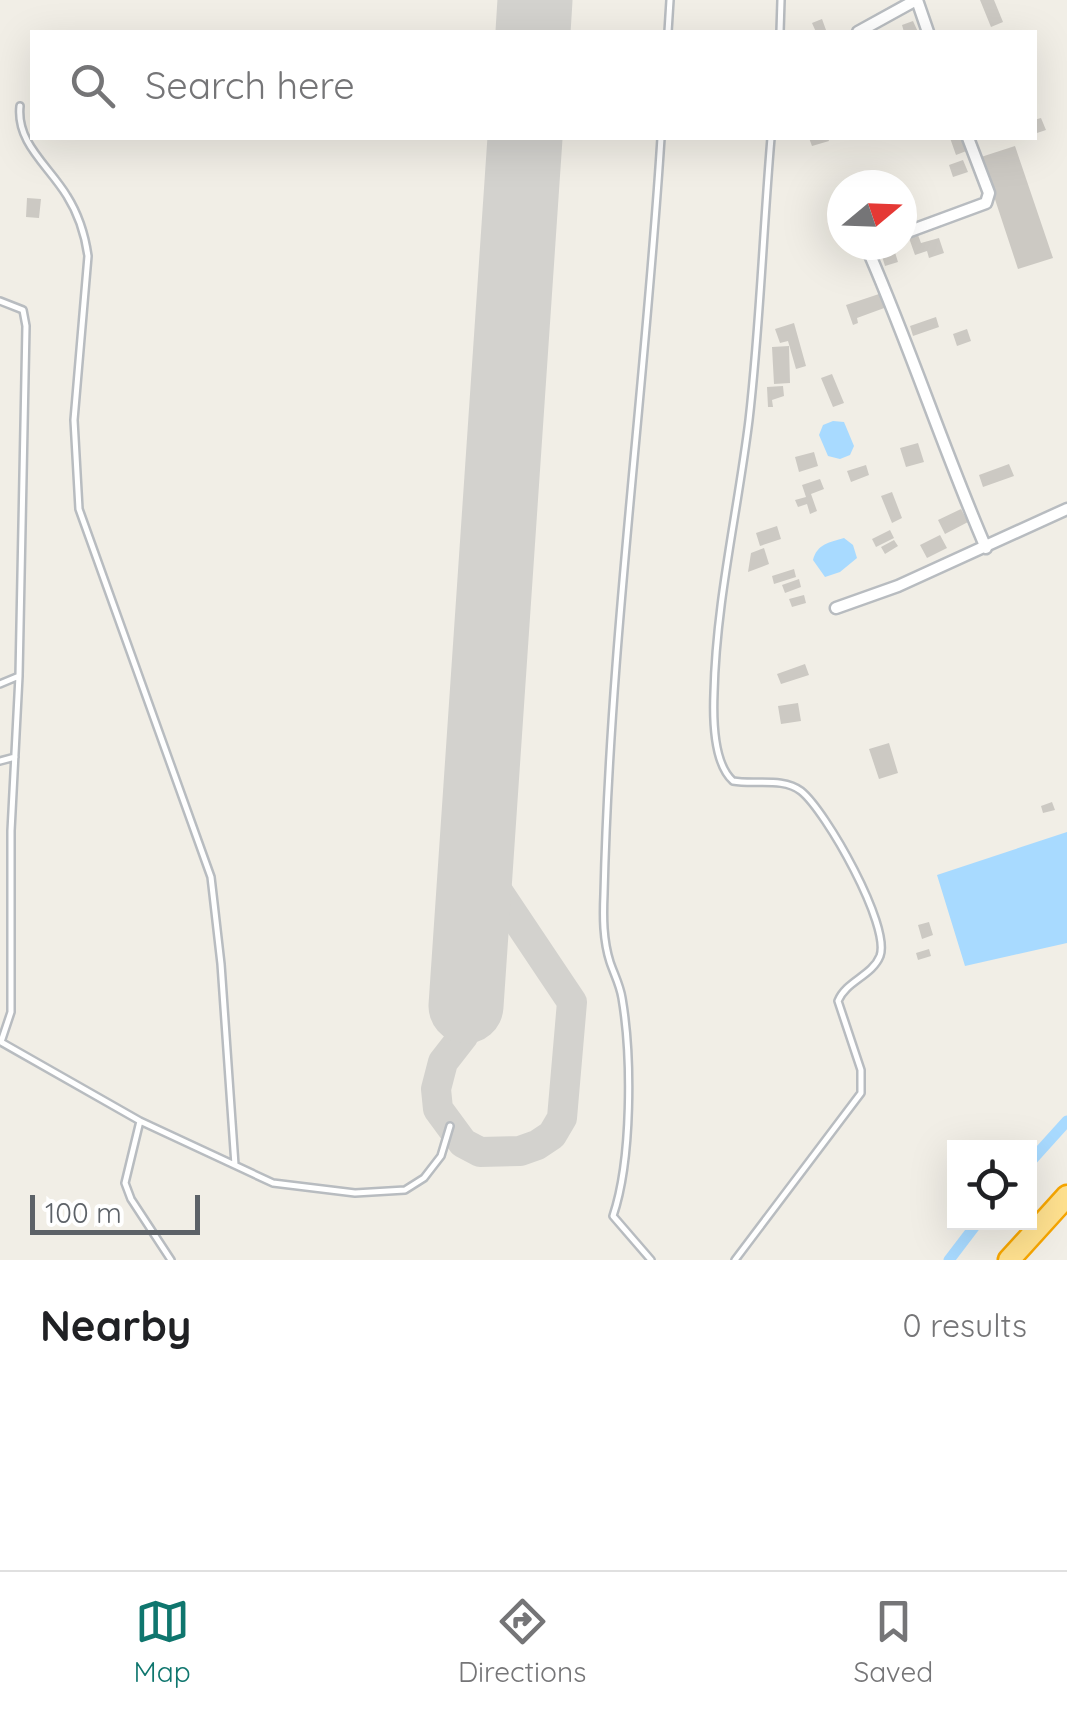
<!DOCTYPE html>
<html lang="en">
<head>
<meta charset="utf-8">
<style>
	:root { --surface:#fff; --page:#f2f2f2; --text:#202124; --muted:#757577; --line:#e0e0e0; --accent:#0f766e }
	body { margin:0; font-family:Quicksand,sans-serif; background:var(--page); color:var(--text) }
	.controls { position:absolute; right:30px; bottom:30px; display:grid; overflow:hidden; border-radius:0px; box-shadow:0 10px 40px #0002 }
	.controls button { width:90px; height:90px; display:grid; place-items:center; padding:0; border:0; border-bottom:2px solid var(--line); background:var(--surface); color:var(--text); font:50px sans-serif }
	.compass { position:absolute; left:827px; top:170px; width:90px; height:90px; border-radius:50%; background:var(--surface); box-shadow:0 10px 40px #0002; rotate:71deg }
	.scale { position:absolute; left:30px; bottom:25px; width:170px; box-sizing:border-box; padding-left:10px; border:5px solid #5d6268; border-top:0; font-size:28px; line-height:35px; white-space:nowrap; color:#5d6268; -webkit-text-stroke:8px #fff; paint-order:stroke }
	.list { margin:0; padding:0; list-style:none }
	h2 { display:flex; justify-content:space-between; align-items:center; height:130px; margin:0; padding:0 40px; font-size:42px }
	h2 small { font-size:32px; font-weight:400; color:var(--muted) }
	.icon { flex:none; width:55px; height:55px; fill:none; stroke:currentColor; stroke-width:2; stroke-linecap:round; stroke-linejoin:round }
	.map { position:relative; flex:none; width:1067px; height:1260px; overflow:hidden }
	.search { position:absolute; background:var(--surface); box-shadow:0 10px 40px #0002; left:30px; right:30px; top:30px; height:110px; display:flex; align-items:center; gap:25px; box-sizing:border-box; padding:0 35px; border-radius:0px; color:var(--muted); font-size:38px }
	.sheet { height:310px; background:var(--surface) }
	nav { display:flex; justify-content:space-around; align-items:center; box-sizing:border-box; height:140px; border-top:2px solid var(--line); background:var(--surface); font-size:28px; color:var(--muted) }
	nav a { display:grid; justify-items:center; gap:5px }
	nav .on { color:var(--accent) }
	.map>svg:first-child { display:block }
</style>
</head>
<body>
<div class="map">
<svg width="1067" height="1260" viewBox="0 0 1067 1260">
	<rect width="100%" height="100%" fill="#f1eee6"/>
	<path fill="#a8daff" d="M833,421L844,422L854,446L850,455L840,459L828,456L819,435L823,425Z
		M844,538L853,545L857,558L840,572L825,577L813,560C817,544 830,542 844,538Z
		M1067,832V943L965,966L937,875Z"/>
	<g fill="none" stroke-linecap="round" stroke-linejoin="round">
		<path stroke="#a8daff" stroke-width="11" d="M1030,1162L1067,1121
			M949,1260L978,1222"/>
		<path stroke="#d3d2ce" stroke-width="30" d="M531,32L533,28
			M503,138L519,174L521,197
			M466,1006L464,1035L443,1062L436,1089L438,1109L463,1143L480,1152L520,1151L537,1145L552,1135L562,1118L572,1002L483,869L476,851"/>
		<path stroke="#d3d2ce" stroke-width="75" d="M533,32L535,0
			M466,1006L525,138"/>
	</g>
	<path fill="#ccc9c3" d="M980,0H994L1003,22L991,27Z
		M822,19L826,30L816,32L812,23Z
		M913,21L918,32H904L902,25Z
		M1041,118L1046,130L1034,134V120Z
		M809,138H828L829,141L812,146Z
		M950,138H964L969,150L956,155Z
		M1015,146L1053,258L1018,269L981,157Z
		M963,160L968,172L953,177L949,165Z
		M27,198L41,199L39,218L26,217Z
		M918,235L921,243L939,238L944,253L929,258L927,251L915,255L909,238Z
		M894,249L898,262L885,266L881,253Z
		M882,293L887,307L857,318L858,323L853,325L846,305Z
		M936,317L939,327L913,336L910,326Z
		M794,323L806,366L796,369L788,341L780,343L775,329Z
		M967,329L971,341L957,346L953,334Z
		M789,346L790,383L774,384L772,347Z
		M832,374L844,403L833,407L821,378Z
		M783,386L784,396L772,400L773,407H768L767,387Z
		M918,443L924,462L906,467L900,448Z
		M814,452L818,466L799,472L795,457Z
		M1009,464L1014,476L983,487L979,475Z
		M866,465L869,475L851,482L847,471Z
		M820,479L824,489L811,494L817,511L810,514L807,504L798,507L795,500L806,497L802,485Z
		M892,492L902,518L892,523L881,496Z
		M961,509L968,522L945,534L938,520Z
		M777,526L781,539L760,546L756,533Z
		M890,530L894,538L876,547L872,539Z
		M940,535L947,548L927,558L920,545Z
		M894,540L898,546L885,554L881,547Z
		M764,548L769,564L748,572L751,553Z
		M794,569L796,577L774,584L772,576Z
		M799,579L801,587L785,593L782,585Z
		M804,595L806,603L792,607L789,599Z
		M805,664L809,675L781,684L777,674Z
		M798,703L801,721L781,724L778,706Z
		M889,743L898,773L879,779L869,749Z
		M1052,802L1055,810L1043,813L1041,806Z
		M929,922L933,935L922,939L918,925Z
		M929,949L931,956L918,960L916,953Z"/>
	<g fill="none" stroke-linecap="round" stroke-linejoin="round">
		<defs>
			<path id="lane" d="M668,32L670,0
				M780,32L781,0
				M20,106C16,143 49,166 67,196C79,215 85,235 88,256L74,420L79,509L211,877L221,964L235,1165
				M0,301L23,310L26,326L19,676L0,684
				M19,676L11,831V1012L1,1042L140,1121L273,1183L355,1193L405,1190L424,1178L441,1156L450,1126
				M0,761L15,757
				M140,1121L125,1183L131,1199L171,1260
				M651,1260L613,1216C632,1160 632,1057 622,998C620,985 614,974 610,962C603,940 603,917 604,894C610,641 645,390 661,138
				M735,1260L861,1093V1070L838,1001C846,981 872,976 880,956C891,926 826,811 801,791C783,777 754,785 733,781C713,763 713,718 714,693C716,602 738,510 749,420C760,326 763,231 771,138"/>
			<path id="street" d="M917,0L928,32
				M858,32L916,0
				M902,234L986,203L989,193L968,138
				M871,245L870,255C912,352 944,451 986,548
				M836,608L898,586L1067,509"/>
			<path id="highway" d="M1009,1260L1067,1196"/>
		</defs>
		<use href="#lane" stroke="#b8bcc0" stroke-width="10"/>
		<use href="#street" stroke="#b8bcc0" stroke-width="15"/>
		<use href="#highway" stroke="#f7a600" stroke-width="25"/>
		<use href="#lane" stroke="#fff" stroke-width="5"/>
		<use href="#street" stroke="#fff" stroke-width="10"/>
		<use href="#highway" stroke="#ffe18f" stroke-width="20"/>
	</g>
</svg>
<div class="controls">
<button><svg class="icon" aria-label="locate" viewBox="0 0 24 24"><circle cx="12" cy="12" r="6"/><path d="M12 2v4M12 18v4M2 12h4M18 12h4"/></svg></button>
</div>
<svg class="compass" viewBox="-18 -18 36 36"><path d="M0-13l5 13h-10z" fill="#e53935"/><path d="M0 13l5-13h-10z" fill="#757577"/></svg>
<div class="scale">100 m</div>
<div class="search"><svg class="icon" aria-label="search" viewBox="0 0 24 24"><circle cx="10" cy="10" r="6"/><path d="M15 15l6 6"/></svg>Search here</div>
</div>
<section class="sheet">
<h2>Nearby<small>0 results</small></h2>
<ul class="list">
</ul>
</section>
<nav>
<a class="on"><svg class="icon" aria-label="map" viewBox="0 0 24 24"><path d="M3 6l6-2 6 2 6-2v14l-6 2-6-2-6 2zM9 4v14M15 6v14"/></svg>Map</a>
<a><svg class="icon" aria-label="directions" viewBox="0 0 24 24"><path d="M12 3l9 9-9 9-9-9zM9 14v-3h6M13 9l2 2-2 2"/></svg>Directions</a>
<a><svg class="icon" aria-label="saved" viewBox="0 0 24 24"><path d="M7 4h10v16l-5-4-5 4z"/></svg>Saved</a>
</nav>
</body>
</html>
